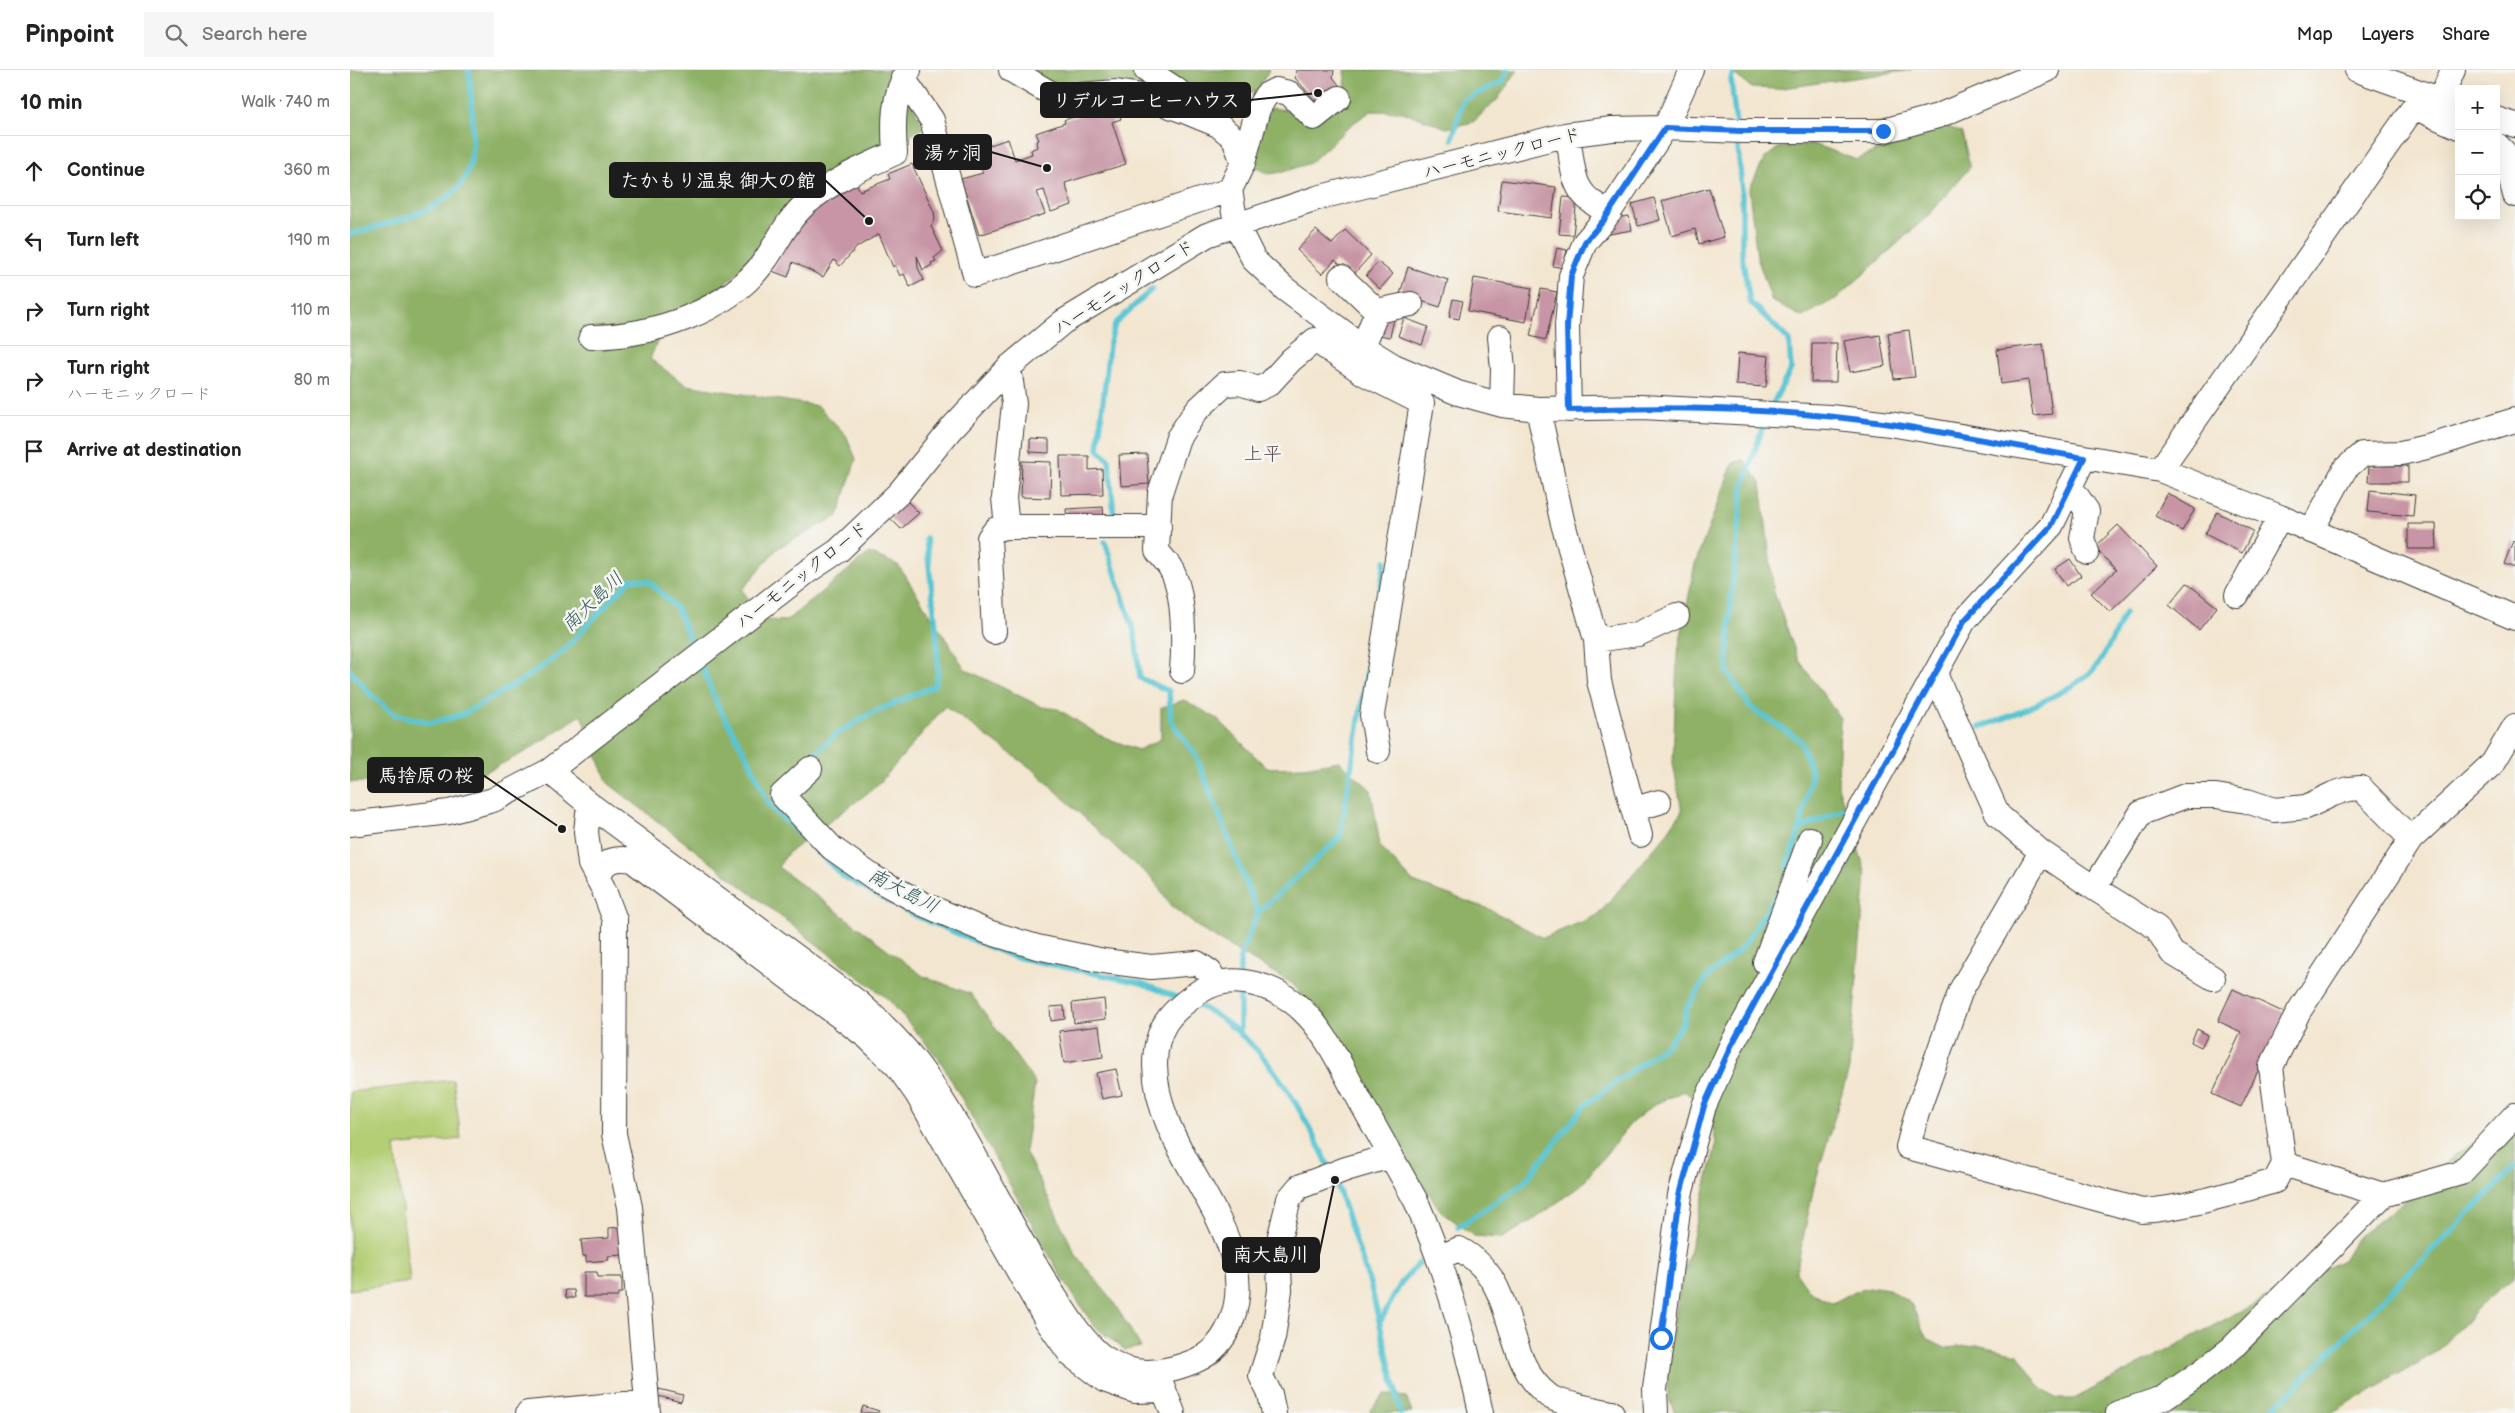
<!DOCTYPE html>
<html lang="en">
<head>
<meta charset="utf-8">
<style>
	:root { --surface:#fff; --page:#f6f6f6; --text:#222; --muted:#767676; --line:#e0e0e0 }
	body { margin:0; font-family:"Balsamiq Sans","Klee One",sans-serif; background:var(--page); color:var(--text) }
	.controls { position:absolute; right:15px; top:15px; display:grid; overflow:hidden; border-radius:0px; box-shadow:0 5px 20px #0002 }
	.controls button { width:45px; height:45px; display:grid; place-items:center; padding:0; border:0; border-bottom:1px solid var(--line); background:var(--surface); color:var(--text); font:25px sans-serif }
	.stop { position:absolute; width:15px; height:15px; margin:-11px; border:4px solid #1a73e8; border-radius:50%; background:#fff }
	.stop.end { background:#1a73e8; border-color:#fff; box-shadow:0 1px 5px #0008 }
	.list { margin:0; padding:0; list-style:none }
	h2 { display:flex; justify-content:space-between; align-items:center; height:65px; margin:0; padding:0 20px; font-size:21px }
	h2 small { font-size:16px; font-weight:400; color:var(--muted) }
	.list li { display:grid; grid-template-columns:32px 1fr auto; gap:15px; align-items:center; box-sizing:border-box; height:70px; padding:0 20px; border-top:1px solid var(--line) }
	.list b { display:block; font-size:19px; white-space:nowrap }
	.list p { margin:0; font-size:16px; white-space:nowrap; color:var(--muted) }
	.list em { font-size:16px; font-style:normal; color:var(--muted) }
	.icon { flex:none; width:28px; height:28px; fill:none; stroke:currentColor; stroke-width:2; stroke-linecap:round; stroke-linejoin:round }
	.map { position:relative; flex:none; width:2165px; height:1343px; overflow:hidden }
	header { display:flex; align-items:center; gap:30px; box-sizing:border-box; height:70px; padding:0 25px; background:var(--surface); border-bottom:1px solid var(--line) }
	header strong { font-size:24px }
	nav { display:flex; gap:28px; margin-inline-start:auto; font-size:18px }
	.search { width:350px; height:45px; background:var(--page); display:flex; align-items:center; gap:12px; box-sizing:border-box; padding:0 18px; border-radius:0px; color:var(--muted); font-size:19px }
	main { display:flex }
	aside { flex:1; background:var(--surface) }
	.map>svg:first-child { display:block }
</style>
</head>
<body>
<header>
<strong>Pinpoint</strong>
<div class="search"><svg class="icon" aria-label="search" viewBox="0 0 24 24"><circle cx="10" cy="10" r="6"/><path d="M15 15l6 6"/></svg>Search here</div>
<nav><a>Map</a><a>Layers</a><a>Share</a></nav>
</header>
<main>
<aside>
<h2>10 min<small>Walk · 740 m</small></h2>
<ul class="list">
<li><svg class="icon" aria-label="ahead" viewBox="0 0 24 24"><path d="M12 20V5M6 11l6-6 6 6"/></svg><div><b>Continue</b></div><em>360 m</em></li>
<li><svg class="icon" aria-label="left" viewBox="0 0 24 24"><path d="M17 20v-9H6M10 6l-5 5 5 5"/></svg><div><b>Turn left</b></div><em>190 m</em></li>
<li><svg class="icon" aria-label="right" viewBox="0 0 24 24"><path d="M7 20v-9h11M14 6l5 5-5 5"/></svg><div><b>Turn right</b></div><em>110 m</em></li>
<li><svg class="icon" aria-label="right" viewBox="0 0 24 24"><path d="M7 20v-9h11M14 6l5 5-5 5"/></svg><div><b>Turn right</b><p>ハーモニックロード</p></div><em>80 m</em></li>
<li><svg class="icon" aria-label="arrive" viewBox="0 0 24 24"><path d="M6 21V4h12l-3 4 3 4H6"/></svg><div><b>Arrive at destination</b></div></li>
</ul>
</aside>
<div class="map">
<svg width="2165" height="1343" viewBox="0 0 2165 1343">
	<rect width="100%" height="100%" fill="#f6f6f2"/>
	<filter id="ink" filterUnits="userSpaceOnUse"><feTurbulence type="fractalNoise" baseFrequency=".02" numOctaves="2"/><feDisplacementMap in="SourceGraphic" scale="10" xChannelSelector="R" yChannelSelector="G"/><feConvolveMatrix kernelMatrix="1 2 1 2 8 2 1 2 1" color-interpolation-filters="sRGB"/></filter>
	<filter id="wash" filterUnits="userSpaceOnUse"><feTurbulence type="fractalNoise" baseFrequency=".0096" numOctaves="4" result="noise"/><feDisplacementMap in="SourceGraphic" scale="20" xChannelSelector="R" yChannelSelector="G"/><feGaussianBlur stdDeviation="1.12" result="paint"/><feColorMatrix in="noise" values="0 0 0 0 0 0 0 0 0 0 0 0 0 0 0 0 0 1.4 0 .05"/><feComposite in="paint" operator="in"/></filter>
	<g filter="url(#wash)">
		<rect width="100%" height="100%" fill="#f3e6d0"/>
		<path fill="#b3ce75" stroke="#687548" d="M103,1010L111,1069L45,1076L60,1212L0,1220V1022Z"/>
		<path fill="#8eb166" stroke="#556641" d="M0,0H547L573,58L534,79L405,189L309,267L300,289L336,315L468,336L496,365L506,389L488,446L428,478L392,520L415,550L436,551L519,483L548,495L615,599L692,637L708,639L749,665L788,680L811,669V638L834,630L868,649L917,698L954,697L989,691L1021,720L1030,776L1063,812L1139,839L1193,868L1248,845L1314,767L1332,741L1323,693L1327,587L1345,494L1383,393L1394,390L1411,413L1424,523L1448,589L1490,648L1488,716L1516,803L1499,999L1464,1116L1446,1202L1460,1222L1483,1233L1505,1221L1525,1217L1539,1219L1561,1234L1577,1269L1595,1278L1627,1275L1668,1284L1690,1317L1707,1329H1724L1950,1210L1993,1190L2007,1167L2075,1116L2105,1084L2133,1069L2165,1059V1207L2140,1226L2087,1282L1981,1343H1325L1318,1327L1316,1300L1329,1223L1366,1075C1363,1049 1355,1036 1334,1021L1305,1034L1281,1053L1231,1115L1185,1149L1152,1168L1124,1166L1091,1141L1051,1084L1009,1004L943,914L852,860L820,835L802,808L776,787L685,701L595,636L528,715L438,783L428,797L573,906L621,924L685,1013L675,1081L726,1185L762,1230L791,1277L775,1280L744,1256L711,1206L590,990L539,930L258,713L231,645L175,682L113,713L0,712Z
			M677,0H919L908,19L881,32L825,30L760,10L730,18L712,19Z
			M994,0H1168L1147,30L1123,52L1097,58L1053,42L1021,41L1002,54L960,93L933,102L918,104L905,97L903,81L921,38L937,40L947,45L964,41L996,18Z
			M1379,0H1561L1426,19L1402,18Z
			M1597,56L1612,63L1620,97L1579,145L1487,228L1452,247L1422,231L1407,187L1399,120L1414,89L1428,78L1463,74L1507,90L1547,70Z
			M1035,1324L1056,1327L1062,1343H1021L1020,1340Z"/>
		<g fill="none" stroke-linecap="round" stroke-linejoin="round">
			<path stroke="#59c5d3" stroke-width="5.5" d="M543,0L544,1
				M1384,0L1381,9L1386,55
				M1387,67L1392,121V186L1400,232L1439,270L1441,299L1421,337
				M1102,69L1113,30L1152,12L1158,0
				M0,164C37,154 110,140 120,95C126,64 121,31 119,0
				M1415,350L1393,417L1381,527L1377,601L1400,637L1450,670L1462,703L1450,759L1437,797
				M764,445L759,390L748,379L759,275L765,254L802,219
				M755,472L785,564L790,608L819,621L821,651L846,686L908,843
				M350,592L367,634L399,690L419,735L493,806L566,846L661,886L791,913L831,929
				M0,600L20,624L44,644L81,653L114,644L179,606L209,585L281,509L299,511L327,539L345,582
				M1630,657C1658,648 1733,617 1748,594C1759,579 1766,560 1775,543
				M455,692L485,665L520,644L584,616L588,604L587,566L576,468
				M1450,759L1498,737
				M890,906V887L908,843L990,767L1035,491
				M890,918V965
				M842,933C910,961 950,1035 980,1099
				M985,1109L1021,1217L1051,1343
				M1108,1157L1173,1114L1235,1035L1318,974L1333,953L1337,938L1357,907L1392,878L1430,820
				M1030,1252L1051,1213L1069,1193
				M1919,1343L2165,1097"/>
		</g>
		<g id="blocks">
			<path fill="#c795a5" d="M946,0H984L983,7L989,15L966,31L945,8Z
				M747,40L748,43L768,40L771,49L762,52L776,94L715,113L722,135L701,142L694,120L687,122L695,144L629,165L611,109L633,103L625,80L658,69L665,90L682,84L681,80L687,77L686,71L689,70L686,63L715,53L714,50Z
				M562,94L584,142L585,149L581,156L593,181L584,188L586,191L581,193L582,195L573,200L567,186L568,198L574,210L560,217L554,204L550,206L545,195L543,197L529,164L507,177L490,196L484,190L473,207L443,192L438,207L422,201L440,167L463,141L506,112L510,121L540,109L538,104Z
				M1152,110L1206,117L1202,148L1148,141Z
				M1359,118L1374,167L1349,174L1345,159L1322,166L1312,131Z
				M1213,127L1227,128L1223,165L1209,164Z
				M1304,128L1310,150L1288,156L1282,134Z
				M1279,146L1282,160L1253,165L1266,148Z
				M966,160L982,174L995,160L1021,185L1002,206L985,190L972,204L947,180Z
				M1207,178L1217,180L1213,198L1203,196Z
				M1028,192L1043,204L1030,219L1016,206Z
				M1058,197L1098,210L1090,237L1050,224Z
				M1124,208L1182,218L1176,252L1118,241Z
				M1191,219L1207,222L1196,270L1180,266Z
				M1103,229L1113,231L1109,249L1099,247Z
				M1034,246L1044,249L1040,267L1029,265Z
				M1054,248L1078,257L1072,275L1048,266Z
				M1559,260L1565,307L1544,309L1538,263Z
				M1530,265L1535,296L1500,302L1494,271Z
				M1462,273H1487L1486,312H1461Z
				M1693,274L1702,344L1683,346L1678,310L1651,314L1647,280Z
				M1388,283L1419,286L1416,317L1386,315Z
				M680,369L699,370V383L680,382Z
				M797,384L799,414L771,416L769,385Z
				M710,386H739V400L752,399L753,424L711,425Z
				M672,391L701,392L700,428L671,427Z
				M2019,396H2058V412H2018Z
				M2020,420L2065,425L2063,446L2018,442Z
				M1817,423L1845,439L1832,461L1805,446Z
				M557,431L569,443L551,459L540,448Z
				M753,437L754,449L717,451L716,439Z
				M1867,442L1903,461L1892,483L1855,464Z
				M2058,454H2086L2087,479H2058Z
				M1768,455L1807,496L1760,542L1741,523L1766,500L1745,477Z
				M2163,471L2165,472V498L2154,494Z
				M1720,489L1731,506L1716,516L1705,499Z
				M1837,513L1867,537L1849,560L1819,535Z
				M1883,919L1935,943L1891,1037L1862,1024L1891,962L1868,951Z
				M754,929L756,949L724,953L722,933Z
				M714,936L715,949L701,951L700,937Z
				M749,956L753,987L714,993L709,961Z
				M1847,959L1858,965L1851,977L1841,972Z
				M766,999L772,1025L752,1029L746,1003Z
				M271,1157L273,1185L258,1186L259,1190L236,1192V1186H233L231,1170L259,1168V1158Z
				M234,1202H247L248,1207H272V1223H268V1227H234Z
				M215,1220H224L225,1228H216Z
				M309,1319L333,1325L331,1332L308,1326Z
				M513,1336L529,1341L528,1343H511Z"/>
		</g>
	</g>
	<g filter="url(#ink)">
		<use href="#blocks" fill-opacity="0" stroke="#3c3a37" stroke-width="1"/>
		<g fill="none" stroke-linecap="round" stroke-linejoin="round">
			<defs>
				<path id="minor" d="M661,0L707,27L766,22L792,26L834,41L868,55L884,68L893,93L880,120L886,154L904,190L935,219L1013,277L1044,296L1108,323L1152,335L1188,339L1292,337L1480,347L1540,354L1810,400L1930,447L2165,548
					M796,0L824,18L853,42
					M2007,0L2109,36
					M553,8L582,50L625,205L880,120
					M2090,30L2103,0
					M2064,37L2109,57
					M2146,49L2165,55
					M1218,65C1224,102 1220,126 1260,142
					M2146,74L2154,82L2165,125
					M893,93L908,39L916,25L926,20L939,23L964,48L989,28
					M991,207L1027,241L1013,277
					M1027,241L1061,234
					M241,267C302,266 379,242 416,189C430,168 439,147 459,131C485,109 514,97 545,83C543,55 542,24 559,0
					M1150,267L1153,299L1152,335
					M659,297L664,334L654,428L657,457H809
					M1188,339L1212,450L1246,570L1249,611L1290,765
					M1219,340L1217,256L1221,206L1235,172L1254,150L1315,58L1341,0
					M1810,400L2073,24
					M1720,416L1737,441L1732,468L1737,482
					M1961,461L1995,399L2012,384L2051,383L2081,376L2165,350
					M1887,525L1930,447
					M644,562L639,468L646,459L657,457
					M1246,570L1288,564L1327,546
					M832,601C834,574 835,523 821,499C817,492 811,486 807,481L810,423L828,368L846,341L875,314L890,313L908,319L919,314L941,290L965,270L1015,304L1072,333L1022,645L1028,681
					M1585,604L1648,745L1691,782L1744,818L1791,743L1835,726H1866L1897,731L1924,740L1956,737L1983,724L1998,719L2011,718L2061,769
					M460,699L432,725L482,778L523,807L573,834L638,862L687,877L754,891L801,897L847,893L860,902L866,913
					M199,701L239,734L509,933C535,956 559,980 578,1009C623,1075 656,1149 698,1216C713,1239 728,1265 748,1283C755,1289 768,1296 777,1299C800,1306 823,1300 845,1291C882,1275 894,1228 884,1191C867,1123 806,1068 805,995C805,958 820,942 849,922C884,898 933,918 959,947C978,968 990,994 1003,1018C1024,1056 1045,1094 1066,1131C1095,1198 1116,1272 1131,1343
					M239,734L236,762L240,794L253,818L265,850L264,1064L280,1137L298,1343
					M1285,739L1309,732
					M0,754L99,742L143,730L199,701L458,501L488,481L549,423L600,360L659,297L713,252L857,165L967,128L1215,65L1262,59L1315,58L1392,61H1533L1588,46L1697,0
					M1691,782L1611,920L1567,1043L1558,1077L1792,1141C1837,1138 1882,1123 1925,1111L1934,1094L1921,997L1949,941L2061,769L2143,693L2165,656
					M248,808C253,790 265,787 282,790L517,967L548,997L567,1024L697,1251L721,1285L754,1310L785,1321L812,1320
					M1744,818L1807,858L1822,883L1863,908
					M1415,892L1460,769
					M2033,1125L2111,1103L2165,1045
					M1088,1188L1109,1179C1172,1212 1149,1289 1199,1326C1208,1333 1249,1340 1262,1343
					M808,1305L823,1343
					M178,1343L297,1332
					M924,1343L920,1324L911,1306L923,1268L930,1220L928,1174L939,1129L949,1117L996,1099L1041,1086
					M1306,1343L1305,1319L1330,1125L1354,1036L1381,976L1614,551L1701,456L1734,388
					M1768,1343L1813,1328L1851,1302L1882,1278L2033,1125L1934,1094"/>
			</defs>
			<use href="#minor" stroke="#3c3a37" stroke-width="26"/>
			<use href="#minor" stroke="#fff" stroke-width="24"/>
		</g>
	</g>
	<g fill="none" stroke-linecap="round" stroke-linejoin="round" filter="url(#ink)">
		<path stroke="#1a73e8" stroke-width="6" d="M1311,1268L1330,1125L1354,1036L1381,976L1614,551L1701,456L1734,388C1669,377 1605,364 1540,354C1435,338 1325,336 1219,340L1217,256L1221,206L1235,172L1254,150L1315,58L1392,61H1533"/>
	</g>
	<g text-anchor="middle" stroke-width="5" stroke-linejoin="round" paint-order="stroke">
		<g font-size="18" fill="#1c1c1c" stroke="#f6f6f2">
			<text transform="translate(1152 83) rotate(-14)" y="6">ハーモニックロード</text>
			<text transform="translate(774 217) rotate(-32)" y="6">ハーモニックロード</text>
			<text transform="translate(452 505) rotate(-38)" y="6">ハーモニックロード</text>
		</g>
		<g font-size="19" fill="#58464c" stroke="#f6f6f2">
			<text x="913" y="390">上平</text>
		</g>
		<g font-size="19" font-style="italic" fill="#31575c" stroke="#f6f6f2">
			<text transform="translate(242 531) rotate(-44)" y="7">南大島川</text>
			<text transform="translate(554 820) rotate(27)" y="7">南大島川</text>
		</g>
	</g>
	<path fill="none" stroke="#1c1c1c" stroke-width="2" d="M968 23L900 30M697 98L641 82M519 151L475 110M212 759L133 705M985 1110L969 1185"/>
	<g fill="#1c1c1c" stroke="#f6f6f2" stroke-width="2">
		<circle cx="968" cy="23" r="5"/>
		<circle cx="697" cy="98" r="5"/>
		<circle cx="519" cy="151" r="5"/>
		<circle cx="212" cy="759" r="5"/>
		<circle cx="985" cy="1110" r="5"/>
	</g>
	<g fill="#1c1c1c" stroke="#1c1c1c" stroke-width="2">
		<rect x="691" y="13" width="209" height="34" rx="5"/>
		<rect x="564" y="65" width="77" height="34" rx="5"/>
		<rect x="260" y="93" width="215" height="34" rx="5"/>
		<rect x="18" y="688" width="115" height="34" rx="5"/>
		<rect x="873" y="1168" width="96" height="34" rx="5"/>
	</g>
	<g font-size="19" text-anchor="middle" font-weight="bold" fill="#fff">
		<text x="796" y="37">リデルコーヒーハウス</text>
		<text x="603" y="89">湯ヶ洞</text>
		<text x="368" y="117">たかもり温泉 御大の館</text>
		<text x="76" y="712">馬捨原の桜</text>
		<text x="921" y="1191">南大島川</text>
	</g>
</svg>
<div class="controls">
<button>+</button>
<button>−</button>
<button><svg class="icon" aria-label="locate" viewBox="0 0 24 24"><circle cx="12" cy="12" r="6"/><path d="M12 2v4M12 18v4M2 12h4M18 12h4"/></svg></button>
</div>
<div class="stop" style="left:1311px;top:1268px"></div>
<div class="stop end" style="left:1533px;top:61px"></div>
</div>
</main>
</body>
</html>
